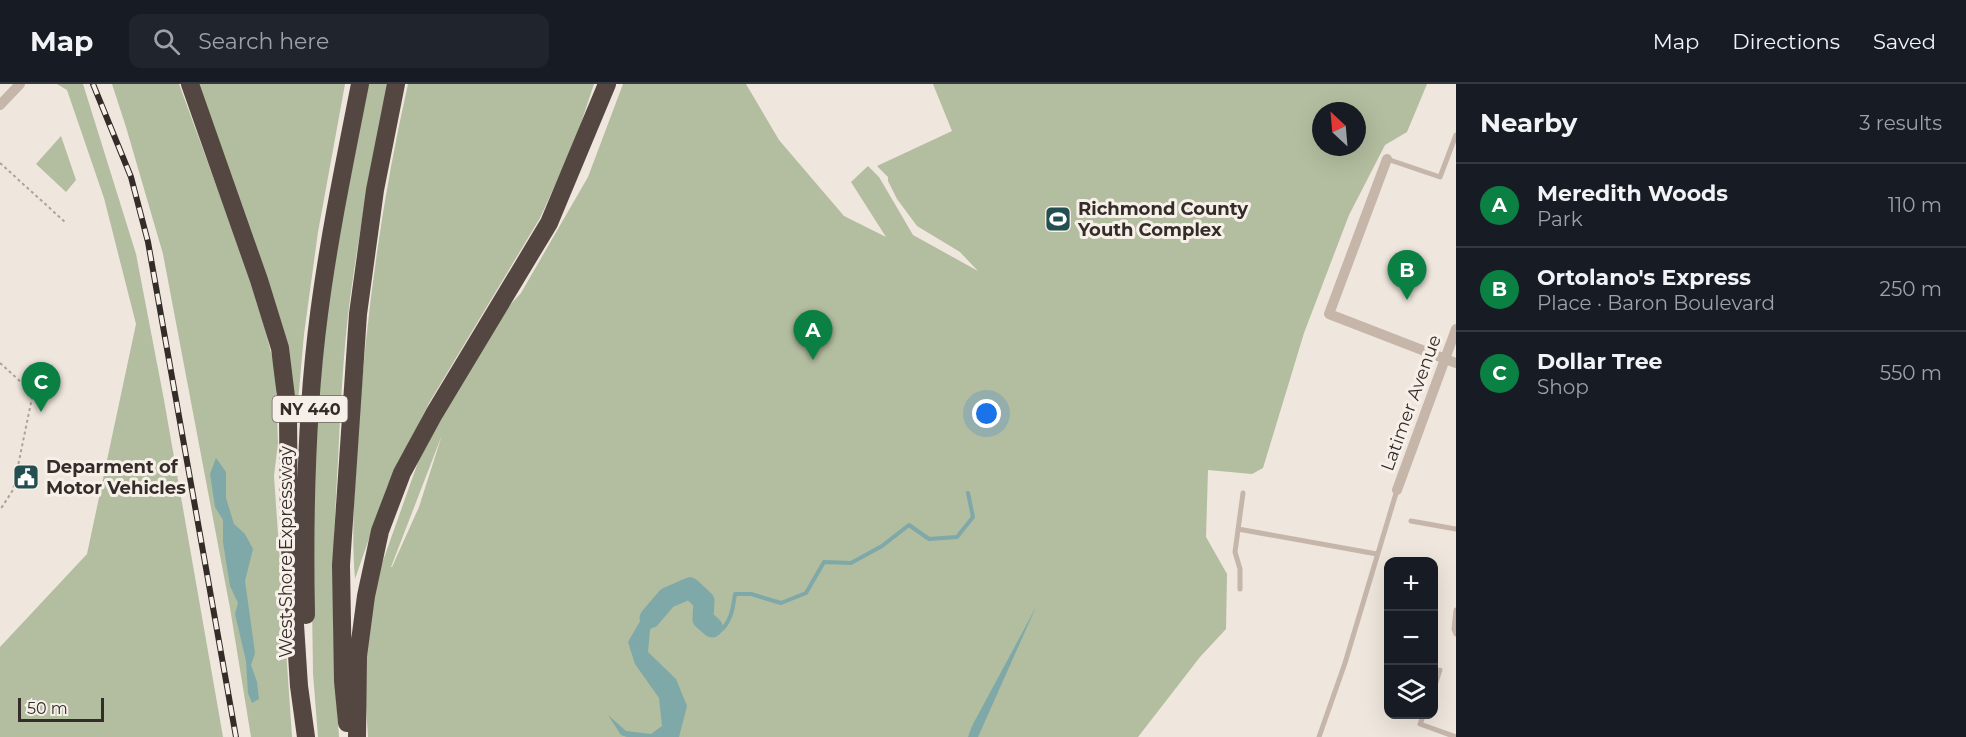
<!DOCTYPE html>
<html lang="en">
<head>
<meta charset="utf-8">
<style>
	:root { --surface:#171b24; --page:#20242c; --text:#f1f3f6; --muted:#9ea1a6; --line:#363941; --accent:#0b8043 }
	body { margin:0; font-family:Montserrat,sans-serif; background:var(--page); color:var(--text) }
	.controls { position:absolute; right:18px; bottom:18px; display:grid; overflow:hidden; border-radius:12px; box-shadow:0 6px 24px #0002 }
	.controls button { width:54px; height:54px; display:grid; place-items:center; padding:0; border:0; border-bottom:2px solid var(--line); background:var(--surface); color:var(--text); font:30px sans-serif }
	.compass { position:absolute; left:1312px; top:18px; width:54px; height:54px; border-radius:50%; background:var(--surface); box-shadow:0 6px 24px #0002; rotate:334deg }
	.scale { position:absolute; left:18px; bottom:15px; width:86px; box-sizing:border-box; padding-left:6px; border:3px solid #342c29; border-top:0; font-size:16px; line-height:21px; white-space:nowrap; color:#342c29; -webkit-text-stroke:4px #f7f0e9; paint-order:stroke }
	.you { position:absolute; left:987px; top:330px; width:21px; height:21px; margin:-15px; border:4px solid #fff; border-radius:50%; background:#1a73e8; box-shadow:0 0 0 9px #1a73e833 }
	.badge { display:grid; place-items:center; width:39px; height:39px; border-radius:50%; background:var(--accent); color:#fff; font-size:20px; font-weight:700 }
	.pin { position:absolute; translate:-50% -50px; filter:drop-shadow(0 2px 3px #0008) }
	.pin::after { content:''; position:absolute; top:32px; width:21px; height:18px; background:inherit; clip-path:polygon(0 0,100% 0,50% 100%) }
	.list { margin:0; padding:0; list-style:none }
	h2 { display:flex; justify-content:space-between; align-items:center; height:78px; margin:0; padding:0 24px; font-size:26px }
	h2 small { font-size:20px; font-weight:400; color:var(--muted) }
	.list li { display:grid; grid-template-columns:39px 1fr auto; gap:18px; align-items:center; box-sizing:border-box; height:84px; padding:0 24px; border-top:2px solid var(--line) }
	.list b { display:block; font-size:22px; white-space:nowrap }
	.list p { margin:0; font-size:20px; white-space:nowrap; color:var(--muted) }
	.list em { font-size:20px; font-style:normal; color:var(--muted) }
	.icon { flex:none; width:33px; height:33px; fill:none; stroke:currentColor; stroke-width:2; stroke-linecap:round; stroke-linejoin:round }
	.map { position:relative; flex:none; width:1456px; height:653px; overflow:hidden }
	header { display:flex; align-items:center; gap:36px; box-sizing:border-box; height:84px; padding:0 30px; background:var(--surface); border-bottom:2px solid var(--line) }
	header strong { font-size:28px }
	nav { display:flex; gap:33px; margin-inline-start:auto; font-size:21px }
	.search { width:420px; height:54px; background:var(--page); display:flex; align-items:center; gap:15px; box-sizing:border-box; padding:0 21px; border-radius:12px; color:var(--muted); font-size:22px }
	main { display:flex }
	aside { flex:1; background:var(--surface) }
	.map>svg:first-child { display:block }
</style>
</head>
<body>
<header>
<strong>Map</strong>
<div class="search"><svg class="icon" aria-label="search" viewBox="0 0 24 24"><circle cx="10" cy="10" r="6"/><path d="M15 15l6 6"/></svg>Search here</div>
<nav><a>Map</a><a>Directions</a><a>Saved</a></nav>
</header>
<main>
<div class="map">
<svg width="1456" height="653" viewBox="0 0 1456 653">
	<rect width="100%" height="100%" fill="#efe6dd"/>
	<path fill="#b3bd9f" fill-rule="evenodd" d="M57,0H83L136,170L164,316L223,653H0V563L87,470L136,240L104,114L67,6Z
		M112,0H179L255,207L275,284L278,359L274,392L292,653H251L230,524L163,170L126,43Z
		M196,0H345L318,148L304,250L292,386L289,313Z
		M366,0H389C375,62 363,124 354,187C344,249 341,314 338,377C332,469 331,561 339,653H318L313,589L311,446L317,316L333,184Z
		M408,0H594L575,57L540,134L429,319L387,403L355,495C351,446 355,397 358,349C366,231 382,115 408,0Z
		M623,0H746L779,56L844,132L886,153L851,98L868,82L879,93L913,151L978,187L960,168L917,142L897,115L888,97V93L877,82L952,47L933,0H1427L1407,48L1385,61L1349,131L1304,249L1263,384L1252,390L1208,386L1206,453L1227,490L1226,545L1200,573L1138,653H368L364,592L374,502L422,367L499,233L521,209L588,93ZM1321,27H1357V63H1321ZM442,351L419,423L392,483H391Z
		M61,52L76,96L66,108L36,80Z"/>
	<path fill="#7fa8a9" d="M216,374L226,388V414L234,440L245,450L253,465L245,497L255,569L251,581L257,598L259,615L252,619L248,609L246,577L235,530L238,519L230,502L223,458V436L215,423L210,390Z
		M667,514L650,546L648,568L676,595L687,622L679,653H627L621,651L608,631L626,647L651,650L662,642L659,614L635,580L628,558L646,527Z
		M1036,523L978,653H968L972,642Z"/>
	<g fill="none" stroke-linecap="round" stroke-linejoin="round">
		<path stroke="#7fa8a9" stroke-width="4" d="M712,543L718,548C731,540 733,524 735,510H751L781,519L806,509L824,478L851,479L882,462L909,441L929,455L957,453L973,433L968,409"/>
		<path stroke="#7fa8a9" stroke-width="21" d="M650,534L667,514L690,504L704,517L703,535L712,543"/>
		<path stroke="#b2a195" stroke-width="2" stroke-dasharray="3 3" stroke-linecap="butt" d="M0,79L65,138
			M0,279L33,309L13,406L0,426"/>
		<path stroke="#c6b6aa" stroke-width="5" d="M1387,75L1440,93L1456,51
			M1411,437L1456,445
			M1238,445L1377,470
			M1240,505V485L1235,468L1243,409
			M1456,526L1454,545L1456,550
			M1434,604L1440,586
			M1424,630L1420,640L1456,653
			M1319,653L1345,579L1397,406"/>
		<path stroke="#c6b6aa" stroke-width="10" d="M0,21L20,0
			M1387,75L1329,230L1456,279
			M1397,406L1456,245"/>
		<path stroke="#544741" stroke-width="18" d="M190,0L259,196L280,264L288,329L289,448L299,602L306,653
			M306,531C304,431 306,329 319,230C329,153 345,76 360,0
			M347,639L343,597L341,481L358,230L375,106L396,0
			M357,653L358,572L366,512L380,447L402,389L434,330L549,139L607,0"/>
		<defs>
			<path id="rail" d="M93,0L131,93L148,158L236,653"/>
		</defs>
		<use href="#rail" stroke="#342c29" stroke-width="6"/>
		<use href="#rail" stroke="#f7f0e9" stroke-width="4" stroke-dasharray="11" stroke-linecap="butt"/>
	</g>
	<defs>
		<symbol id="stadium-square" viewBox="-11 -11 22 22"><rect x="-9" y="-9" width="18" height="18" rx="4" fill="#234f51" stroke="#f7f0e9"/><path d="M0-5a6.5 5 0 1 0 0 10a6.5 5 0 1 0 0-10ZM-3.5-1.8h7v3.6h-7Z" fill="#fff"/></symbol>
		<symbol id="civic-square" viewBox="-11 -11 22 22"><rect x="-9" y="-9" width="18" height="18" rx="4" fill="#234f51" stroke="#f7f0e9"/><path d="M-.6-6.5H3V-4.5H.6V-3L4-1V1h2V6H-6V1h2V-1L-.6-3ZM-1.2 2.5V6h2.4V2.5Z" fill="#fff"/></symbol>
	</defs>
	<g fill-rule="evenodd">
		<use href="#stadium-square" x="1043" y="120" width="30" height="30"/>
		<use href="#civic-square" x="11" y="378" width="30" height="30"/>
	</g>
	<g text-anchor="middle" stroke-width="6" stroke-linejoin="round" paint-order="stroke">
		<rect fill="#f7f0e9" stroke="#6e6763" stroke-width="1.5" x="272.5" y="312" width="75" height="26" rx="4.5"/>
		<g font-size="16" font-weight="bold" fill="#342c29">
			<text x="310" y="331">NY 440</text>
		</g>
		<g font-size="18" font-weight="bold" fill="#342c29" stroke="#f7f0e9" text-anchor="start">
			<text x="1078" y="131">Richmond County<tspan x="1078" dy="21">Youth Complex</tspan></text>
			<text x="46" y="389">Deparment of<tspan x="46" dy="21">Motor Vehicles</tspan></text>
		</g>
		<g font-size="18" fill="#342c29" stroke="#f7f0e9">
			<text transform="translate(1411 319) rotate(-70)" y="6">Latimer Avenue</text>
			<text transform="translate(286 468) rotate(-90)" y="6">West Shore Expressway</text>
		</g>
	</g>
</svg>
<div class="controls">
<button>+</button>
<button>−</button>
<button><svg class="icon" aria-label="layers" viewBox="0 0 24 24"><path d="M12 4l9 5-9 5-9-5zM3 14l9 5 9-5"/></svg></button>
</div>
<svg class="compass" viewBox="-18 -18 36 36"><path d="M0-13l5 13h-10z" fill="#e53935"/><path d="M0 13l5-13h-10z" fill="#9ea1a6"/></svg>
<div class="scale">50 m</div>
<div class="you"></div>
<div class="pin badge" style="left:813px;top:276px">A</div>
<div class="pin badge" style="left:1407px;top:216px">B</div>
<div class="pin badge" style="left:41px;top:328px">C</div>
</div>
<aside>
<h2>Nearby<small>3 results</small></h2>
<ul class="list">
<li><span class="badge">A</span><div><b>Meredith Woods</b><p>Park</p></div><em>110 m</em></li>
<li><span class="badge">B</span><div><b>Ortolano's Express</b><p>Place · Baron Boulevard</p></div><em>250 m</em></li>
<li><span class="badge">C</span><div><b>Dollar Tree</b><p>Shop</p></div><em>550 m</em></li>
</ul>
</aside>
</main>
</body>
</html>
